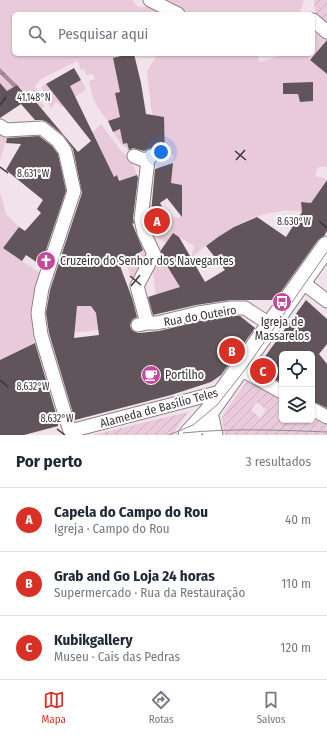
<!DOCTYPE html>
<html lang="pt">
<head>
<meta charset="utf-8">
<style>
	:root { --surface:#fff; --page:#f6f6f7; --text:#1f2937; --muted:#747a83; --line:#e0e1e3; --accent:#d93025 }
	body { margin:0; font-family:"Fira Sans Condensed",sans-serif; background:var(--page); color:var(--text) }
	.controls { position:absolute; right:12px; bottom:12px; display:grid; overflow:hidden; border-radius:6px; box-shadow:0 1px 3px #0004 }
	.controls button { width:36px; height:36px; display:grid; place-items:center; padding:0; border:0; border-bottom:1px solid var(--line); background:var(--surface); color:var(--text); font:20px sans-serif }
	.you { position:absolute; left:161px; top:152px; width:14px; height:14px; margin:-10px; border:3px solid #fff; border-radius:50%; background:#1a73e8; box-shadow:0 0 0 6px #1a73e833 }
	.badge { display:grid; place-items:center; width:26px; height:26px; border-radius:50%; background:var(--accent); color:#fff; font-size:13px; font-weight:700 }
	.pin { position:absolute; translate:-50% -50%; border:2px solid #fff; box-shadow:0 1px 4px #0006 }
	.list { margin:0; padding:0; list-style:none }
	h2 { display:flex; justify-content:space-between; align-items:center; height:52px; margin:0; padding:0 16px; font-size:17px }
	h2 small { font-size:13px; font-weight:400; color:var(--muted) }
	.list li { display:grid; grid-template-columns:26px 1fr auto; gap:12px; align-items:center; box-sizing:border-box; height:64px; padding:0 16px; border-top:1px solid var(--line) }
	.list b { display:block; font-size:15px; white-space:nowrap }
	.list p { margin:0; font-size:13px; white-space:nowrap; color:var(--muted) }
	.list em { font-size:13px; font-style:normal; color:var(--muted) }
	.icon { flex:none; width:22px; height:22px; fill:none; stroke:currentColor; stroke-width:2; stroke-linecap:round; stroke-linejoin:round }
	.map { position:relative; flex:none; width:327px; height:435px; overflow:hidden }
	.search { position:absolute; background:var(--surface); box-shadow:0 1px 3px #0004; left:12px; right:12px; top:12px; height:44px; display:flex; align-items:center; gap:10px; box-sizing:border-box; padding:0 14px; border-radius:6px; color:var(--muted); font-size:15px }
	.sheet { height:244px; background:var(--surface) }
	nav { display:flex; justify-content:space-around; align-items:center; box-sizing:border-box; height:56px; border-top:1px solid var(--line); background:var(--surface); font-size:11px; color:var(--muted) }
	nav a { display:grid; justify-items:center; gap:2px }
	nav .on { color:var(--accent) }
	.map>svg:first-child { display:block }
</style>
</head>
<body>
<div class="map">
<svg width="327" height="435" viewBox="0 0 327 435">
	<defs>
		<pattern id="garden-furrows" width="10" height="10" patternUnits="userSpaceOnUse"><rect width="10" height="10" fill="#e9cadb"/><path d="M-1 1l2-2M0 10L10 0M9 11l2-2" fill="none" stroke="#c9aebd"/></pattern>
		<pattern id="water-waves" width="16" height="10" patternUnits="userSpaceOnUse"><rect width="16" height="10" fill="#ab879b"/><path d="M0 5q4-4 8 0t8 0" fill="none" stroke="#8c6f7f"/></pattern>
	</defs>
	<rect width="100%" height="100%" fill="#f2e2ea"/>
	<path fill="#e9cadb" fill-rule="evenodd" d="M0,0H132L138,7H157L168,14H14V54H129L113,59L120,92L115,93L118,108L123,109L122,116L108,121C96,105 93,101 89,81L95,79L93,74L86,75L84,69L81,70L77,61L41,79L35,86L44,107L42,109L30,95L27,97L0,68Z
		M164,0H304L300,13L297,14H187L180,11Z
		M313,32L327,37V39L321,47L327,53V59L319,68L325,73L327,71V167H318L315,176L327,179L311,203L301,202L302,212C296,211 289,210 283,211C248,214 217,235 191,258L194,246L173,233L166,243L151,233V226L163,227L164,216L180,218L182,205V185L171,183L174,155L165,153L152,115L147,71L158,54H257L260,62L286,54H311L308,58L315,64L321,57L313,52ZM313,82V101L300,102L298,94H283V83Z
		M65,73L72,84L80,78L86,89L62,107L56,102L51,109L41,87L46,84L61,103L73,95L57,78Z
		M0,74L13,87L9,93L0,83Z
		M101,124L121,151L131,159L137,175L119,181L117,175L110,178L90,135Z
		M124,128L121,132L123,144L127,143L129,150L121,144L113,132Z
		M0,131L8,134L0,160Z
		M0,192L6,214L19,227L3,248L40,273L32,300L31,313L34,343L0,360Z
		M144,249L149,257L139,273L132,279L126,262Z
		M159,252L181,287L156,295L152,265Z
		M87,296L96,313L99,330L81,332H72L77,306Z"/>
	<path fill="url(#garden-furrows)" fill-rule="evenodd" d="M314,0H327V27L316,18Z
		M249,378L282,397V420H312V414L327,423V435H225L222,418L225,412ZM257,402L266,410L260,418L251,410Z
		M188,412L172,435H93Z"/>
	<path fill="url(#water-waves)" d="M0,68L17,85L13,87L0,74Z"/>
	<path fill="#61545b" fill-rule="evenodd" d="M327,40V74L310,60Z
		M129,54H134L141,83L146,114L164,117L165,160L159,158L158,153L152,148L148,149L144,151L133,148L129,150L127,143L123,144L120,129L113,132L108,121L120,117L115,93L120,92L113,58Z
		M74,68L81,80L70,86L114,177L117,175L119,181L137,175L138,178L133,218L134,224L132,223L143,250L120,266L132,298L137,317L133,319L131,322L130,326L132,330L135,332L139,333L159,331L200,321L232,316H240L255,328L221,375L211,382L171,395L75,420L49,333L46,313L50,290L82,193L73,149L63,135L47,122L42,120H35L21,104L0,118V83L7,91L17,85L27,97L30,95L78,152L91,141L46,84ZM77,306H91L96,313L99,335L74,338Z
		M313,82V101L300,102L298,94H283V83Z
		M39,136L52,146L58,154L66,191L41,265L26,255L22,261L3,248L19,227L25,231L41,213L37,209L43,200L6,170L21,144L6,143L7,138Z
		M173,163L171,183L182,185V217L167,198L160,203L167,216L150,213V210L151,213L155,169Z
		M327,180V231L324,236L318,240L275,300H230L196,305L153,315L148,297L180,287L161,256V250L173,233L179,237L205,282L225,270L206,246L218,237L234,227L257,217L286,237L302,212L301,202L311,203Z
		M149,217L165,227L151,226Z
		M306,300L327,319V344L319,354L327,364V408L312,401V354H282V383L256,369Z
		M35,343L59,424H58V426L24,435H0V360Z"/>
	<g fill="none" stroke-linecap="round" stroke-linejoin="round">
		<defs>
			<path id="street" d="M150,0L178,14
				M313,20L327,32
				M0,126L6,130L42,128L58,141L65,151L74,191L42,288L38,313L41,335L70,431L224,391
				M134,156L141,159L148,160
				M302,282L327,301
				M147,323L137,286L154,254L144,233L141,219L148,160L151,156
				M138,325L147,323H157L198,313L231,308H245L271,325
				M240,369L282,392
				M312,409L327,417"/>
			<path id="secondary" d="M208,413L213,435
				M188,435L208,413L327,246"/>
		</defs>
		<use href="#street" stroke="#8e8088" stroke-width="15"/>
		<use href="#secondary" stroke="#8e8088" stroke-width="21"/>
		<use href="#street" stroke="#fff" stroke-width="13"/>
		<use href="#secondary" stroke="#fff" stroke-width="19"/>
		<path stroke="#93888e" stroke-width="1" d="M183,433C231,428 279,430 327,432
			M169,435L193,425L217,405L244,371L327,252"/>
	</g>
	<path fill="none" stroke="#3b3538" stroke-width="1.5" d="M0,105L6,97M235,151L246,160M236,160L245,150M0,167L8,173M319,221L327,228M130,276L141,285M131,286L140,275M0,380L8,387M57,429L65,435"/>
	<defs>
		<symbol id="church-disc" viewBox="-11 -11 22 22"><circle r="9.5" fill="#c5499a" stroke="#fff"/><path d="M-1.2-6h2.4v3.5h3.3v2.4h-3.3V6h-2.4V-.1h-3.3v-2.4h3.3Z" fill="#fff"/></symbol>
		<symbol id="bus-disc" viewBox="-11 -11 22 22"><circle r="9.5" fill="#c5499a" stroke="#fff"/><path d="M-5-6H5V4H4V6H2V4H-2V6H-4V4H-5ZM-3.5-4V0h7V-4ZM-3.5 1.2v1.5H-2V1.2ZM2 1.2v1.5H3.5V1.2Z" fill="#fff"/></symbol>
		<symbol id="cafe-disc" viewBox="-11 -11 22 22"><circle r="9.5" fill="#c5499a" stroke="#fff"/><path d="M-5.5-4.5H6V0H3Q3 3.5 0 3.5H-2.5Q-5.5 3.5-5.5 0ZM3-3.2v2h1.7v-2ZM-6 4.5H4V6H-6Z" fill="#fff"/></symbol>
	</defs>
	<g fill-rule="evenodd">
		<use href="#church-disc" x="35" y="250" width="22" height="22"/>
		<use href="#bus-disc" x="271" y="291" width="22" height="22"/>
		<use href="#cafe-disc" x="140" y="364" width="22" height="22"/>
	</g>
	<g text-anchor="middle" stroke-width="4" stroke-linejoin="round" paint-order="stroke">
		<g font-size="12" fill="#3b3538" stroke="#fff" text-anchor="start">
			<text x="60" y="265">Cruzeiro do Senhor dos Navegantes</text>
			<text x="282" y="326" text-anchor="middle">Igreja de<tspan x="282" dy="14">Massarelos</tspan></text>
			<text x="165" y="379">Portilho</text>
		</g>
		<g font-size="12" fill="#3b3538" stroke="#fff">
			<text transform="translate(200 316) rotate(-10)" y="4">Rua do Outeiro</text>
			<text transform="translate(159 408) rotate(-15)" y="4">Alameda de Basílio Teles</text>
		</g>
	</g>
	<g font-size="10" text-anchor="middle" fill="#3b3538" stroke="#fff" stroke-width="4" stroke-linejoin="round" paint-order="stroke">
		<text x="34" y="101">41.148°N</text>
		<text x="33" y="177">8.631°W</text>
		<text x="294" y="225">8.630°W</text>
		<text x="33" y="390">8.632°W</text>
		<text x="57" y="422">8.632°W</text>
	</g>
</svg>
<div class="controls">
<button><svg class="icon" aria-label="locate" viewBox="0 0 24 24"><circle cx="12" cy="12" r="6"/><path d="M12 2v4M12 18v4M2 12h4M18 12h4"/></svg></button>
<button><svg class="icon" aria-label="layers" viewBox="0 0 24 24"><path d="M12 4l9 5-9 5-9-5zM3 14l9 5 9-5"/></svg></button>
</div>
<div class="you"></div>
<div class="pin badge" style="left:157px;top:221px">A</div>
<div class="pin badge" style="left:232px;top:351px">B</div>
<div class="pin badge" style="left:263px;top:371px">C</div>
<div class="search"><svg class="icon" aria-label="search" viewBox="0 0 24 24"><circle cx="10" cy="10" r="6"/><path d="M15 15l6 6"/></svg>Pesquisar aqui</div>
</div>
<section class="sheet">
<h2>Por perto<small>3 resultados</small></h2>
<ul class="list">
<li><span class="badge">A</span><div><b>Capela do Campo do Rou</b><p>Igreja · Campo do Rou</p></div><em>40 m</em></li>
<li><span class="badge">B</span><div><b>Grab and Go Loja 24 horas</b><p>Supermercado · Rua da Restauração</p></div><em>110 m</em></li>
<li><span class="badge">C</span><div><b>Kubikgallery</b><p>Museu · Cais das Pedras</p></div><em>120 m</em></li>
</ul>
</section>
<nav>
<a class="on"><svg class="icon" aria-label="map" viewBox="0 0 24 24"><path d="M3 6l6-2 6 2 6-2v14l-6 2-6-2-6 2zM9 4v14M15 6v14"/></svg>Mapa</a>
<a><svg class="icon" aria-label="directions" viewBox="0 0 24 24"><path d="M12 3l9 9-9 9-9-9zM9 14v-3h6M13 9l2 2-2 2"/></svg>Rotas</a>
<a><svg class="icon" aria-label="saved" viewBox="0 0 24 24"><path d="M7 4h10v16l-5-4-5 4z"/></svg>Salvos</a>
</nav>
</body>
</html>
